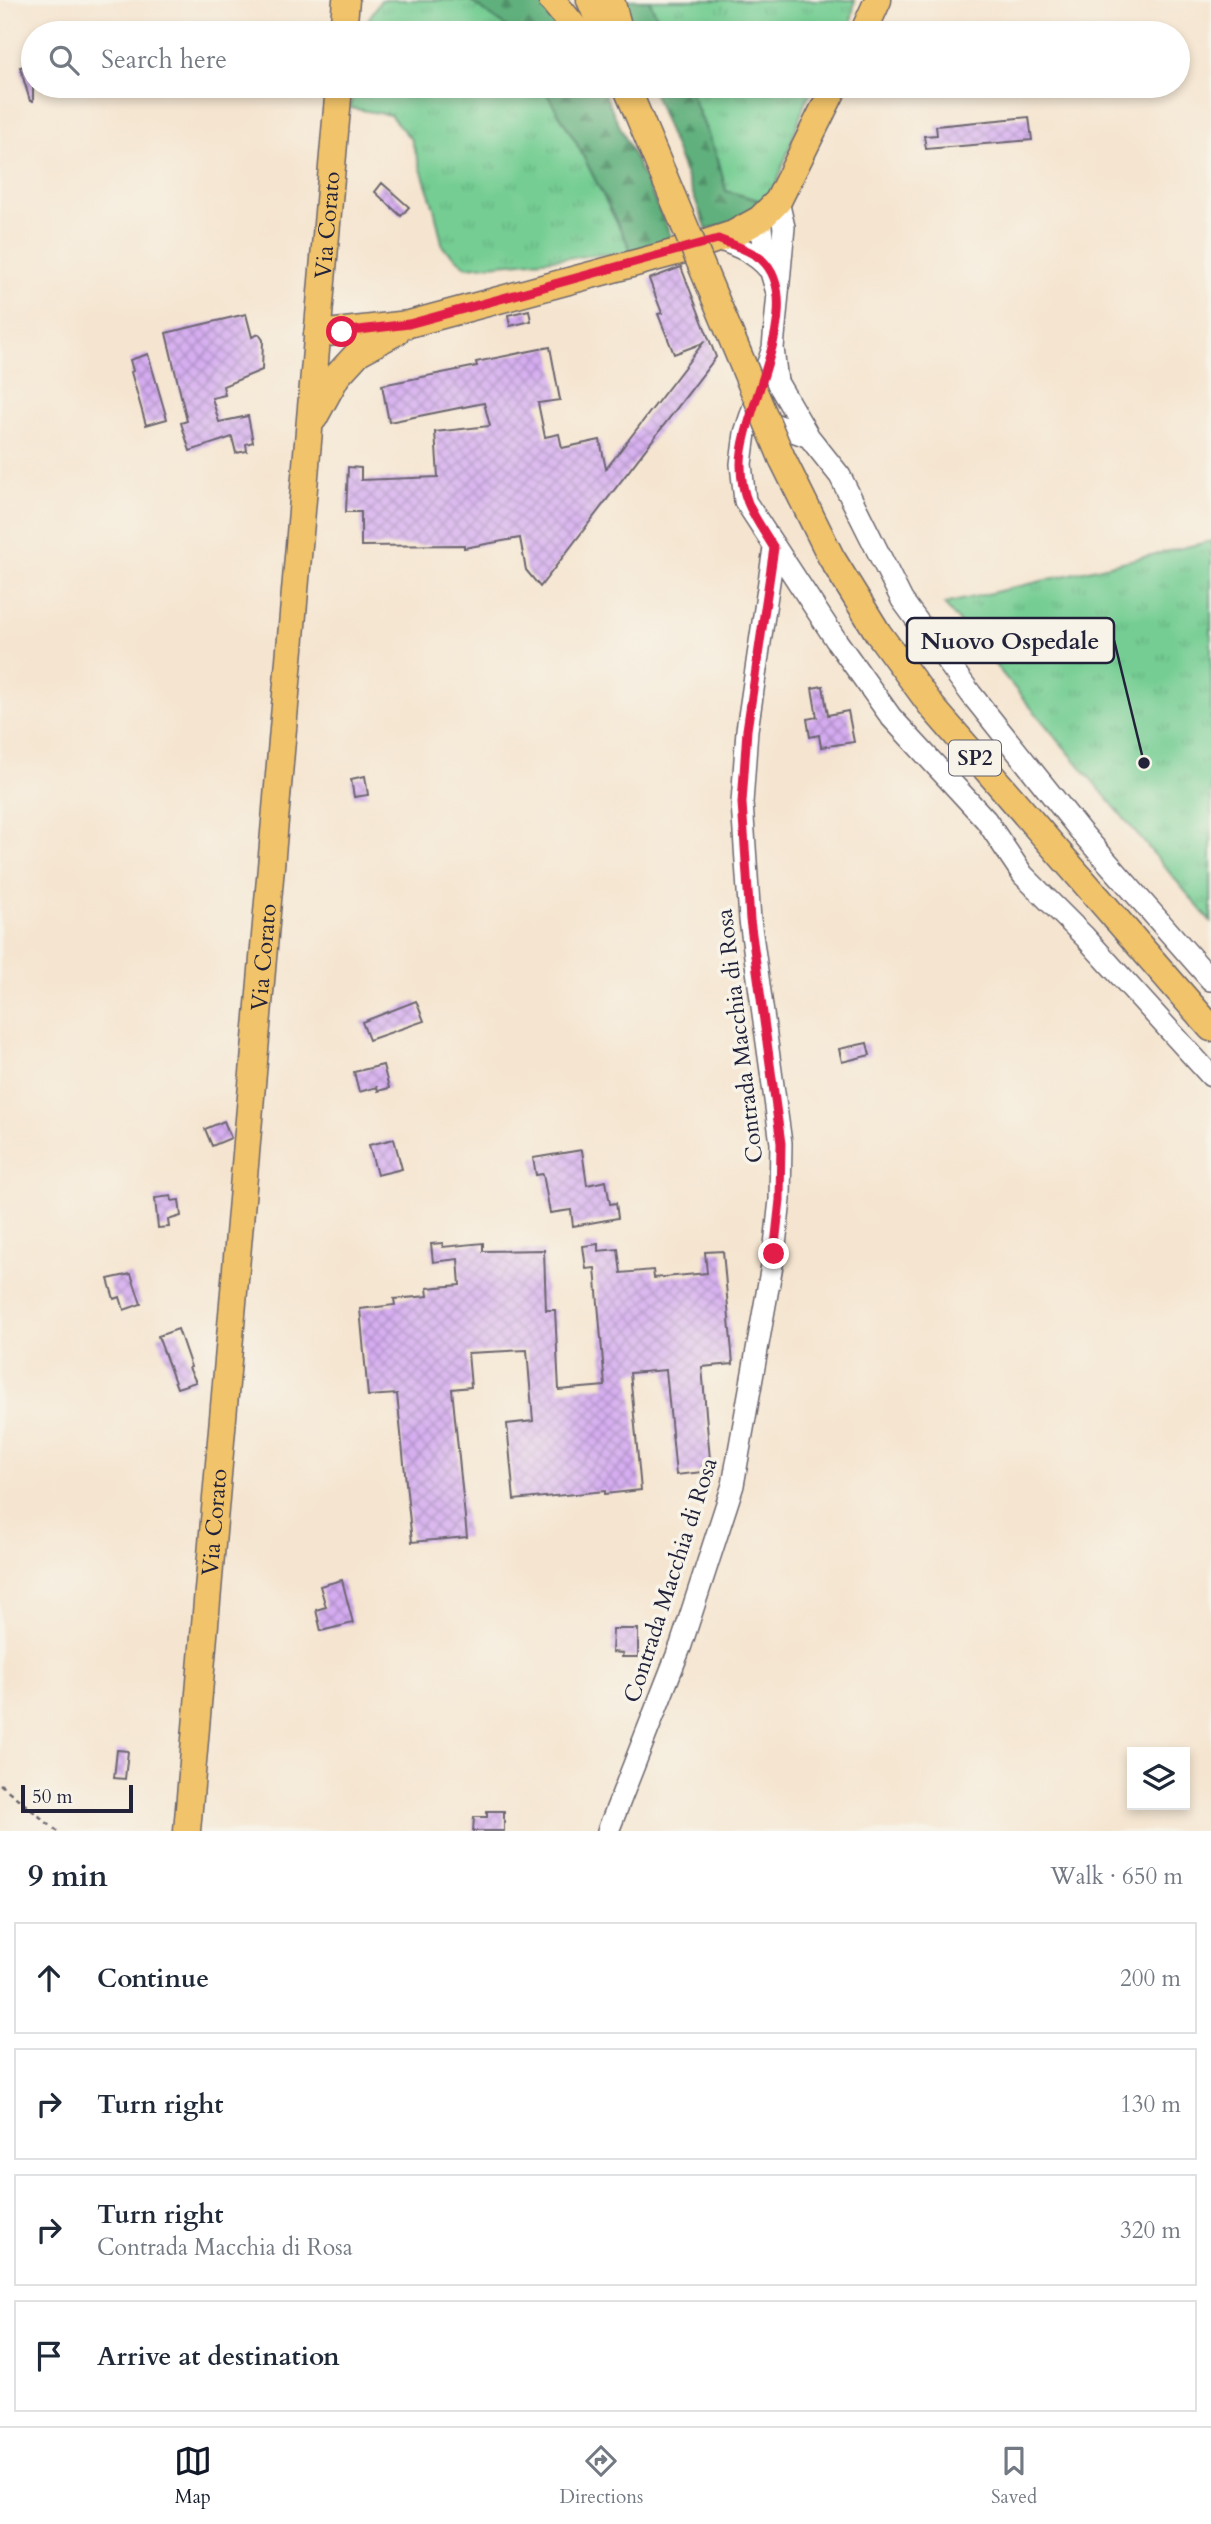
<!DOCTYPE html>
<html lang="en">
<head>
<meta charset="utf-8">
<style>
	:root { --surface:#fff; --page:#f6f6f7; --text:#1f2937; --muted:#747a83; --line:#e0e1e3; --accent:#111827 }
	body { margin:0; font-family:Cardo,serif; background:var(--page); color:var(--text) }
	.controls { position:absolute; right:21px; bottom:21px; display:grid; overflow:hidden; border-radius:0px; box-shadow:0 4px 10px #0003 }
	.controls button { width:63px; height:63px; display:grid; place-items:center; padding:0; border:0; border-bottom:2px solid var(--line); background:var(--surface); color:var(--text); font:35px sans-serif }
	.scale { position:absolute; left:21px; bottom:18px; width:112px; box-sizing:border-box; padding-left:7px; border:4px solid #22223b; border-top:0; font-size:19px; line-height:24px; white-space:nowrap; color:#22223b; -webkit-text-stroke:5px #f7f3e8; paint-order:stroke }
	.stop { position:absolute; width:21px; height:21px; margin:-16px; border:5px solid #e11d48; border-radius:50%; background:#fff }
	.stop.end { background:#e11d48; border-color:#fff; box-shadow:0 2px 7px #0008 }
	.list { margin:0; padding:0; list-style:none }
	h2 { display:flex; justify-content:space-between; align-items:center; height:91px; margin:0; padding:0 28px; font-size:30px }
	h2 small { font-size:23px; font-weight:400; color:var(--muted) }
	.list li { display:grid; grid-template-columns:46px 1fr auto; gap:21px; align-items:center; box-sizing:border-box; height:112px; margin:0 14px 14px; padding:0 14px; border:2px solid var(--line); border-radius:0px }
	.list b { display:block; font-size:26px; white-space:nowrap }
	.list p { margin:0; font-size:23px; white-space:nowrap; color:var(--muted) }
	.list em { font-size:23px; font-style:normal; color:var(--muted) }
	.icon { flex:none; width:38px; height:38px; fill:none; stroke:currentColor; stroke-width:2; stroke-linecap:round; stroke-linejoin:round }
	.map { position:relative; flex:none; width:1211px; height:1831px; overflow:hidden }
	.search { position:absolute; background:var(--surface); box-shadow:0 4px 10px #0003; left:21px; right:21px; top:21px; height:77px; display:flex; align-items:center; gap:18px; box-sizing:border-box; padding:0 24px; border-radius:38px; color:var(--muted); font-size:26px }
	.sheet { height:595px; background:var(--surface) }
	nav { display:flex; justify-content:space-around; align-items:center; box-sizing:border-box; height:98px; border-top:2px solid var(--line); background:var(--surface); font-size:19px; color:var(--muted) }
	nav a { display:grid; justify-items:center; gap:4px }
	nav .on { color:var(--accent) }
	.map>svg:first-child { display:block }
</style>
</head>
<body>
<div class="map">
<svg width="1211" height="1831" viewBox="0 0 1211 1831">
	<defs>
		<pattern id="grass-tufts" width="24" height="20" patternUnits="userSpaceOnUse" patternTransform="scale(1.75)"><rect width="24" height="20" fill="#75cd93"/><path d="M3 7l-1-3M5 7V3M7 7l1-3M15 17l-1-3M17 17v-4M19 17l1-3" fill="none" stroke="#65b080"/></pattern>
		<pattern id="forest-firs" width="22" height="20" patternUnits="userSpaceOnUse" patternTransform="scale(1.75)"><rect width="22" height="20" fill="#60b07d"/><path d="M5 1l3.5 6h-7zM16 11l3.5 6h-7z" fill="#4f8f68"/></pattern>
		<pattern id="building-cross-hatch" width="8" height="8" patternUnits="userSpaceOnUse" patternTransform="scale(1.75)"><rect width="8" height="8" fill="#d5acf1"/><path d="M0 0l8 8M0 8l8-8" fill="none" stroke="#ac8cc4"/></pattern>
	</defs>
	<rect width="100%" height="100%" fill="#f7f3e8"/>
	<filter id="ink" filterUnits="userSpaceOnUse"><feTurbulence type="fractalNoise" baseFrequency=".0143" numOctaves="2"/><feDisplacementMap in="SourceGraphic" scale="14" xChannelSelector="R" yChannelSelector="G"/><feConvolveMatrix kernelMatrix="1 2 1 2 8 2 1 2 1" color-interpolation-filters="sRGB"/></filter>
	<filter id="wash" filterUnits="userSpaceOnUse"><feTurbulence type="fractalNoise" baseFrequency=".00686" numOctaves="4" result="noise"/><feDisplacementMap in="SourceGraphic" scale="28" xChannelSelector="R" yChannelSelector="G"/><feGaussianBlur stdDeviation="1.57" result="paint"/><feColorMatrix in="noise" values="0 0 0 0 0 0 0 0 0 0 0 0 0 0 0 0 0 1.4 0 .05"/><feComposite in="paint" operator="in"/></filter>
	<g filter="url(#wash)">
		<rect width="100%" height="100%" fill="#f5e5d0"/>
		<path fill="url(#grass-tufts)" stroke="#4c7867" stroke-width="2" d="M381,0H469L508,28L511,33H362L364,26Z
			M649,0H855L849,33H665Z
			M354,86H542L576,142L632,252L467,267L443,247L434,208L411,139L390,115L350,108Z
			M688,86H815L806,100L776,186L762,201L726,191L718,159Z
			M1211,541V922L944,604Z"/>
		<path fill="url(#forest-firs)" stroke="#41695c" stroke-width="2" d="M469,0H544L574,33H511L508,28Z
			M618,0H649L665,33H631Z
			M542,86H601L672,238L632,252L576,142Z
			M651,86H688L718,159L726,191L762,201L746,217L707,230Z"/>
		<g id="blocks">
			<path fill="url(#building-cross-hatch)" d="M33,64V101H30L20,67Z
				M1029,117L1032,140L926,149L924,136L937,135L936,126Z
				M382,183L409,207L401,216L375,192Z
				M681,267L716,357L540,587L526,570L520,538L464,548V545L361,546V512H346L348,467L361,468V480L438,477L435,432L490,426L484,403L389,422L382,385L477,366L476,362L550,347L560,400L538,403L545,437L559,434L562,448L600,440L606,469L703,343L674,354L658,314L662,313L649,279Z
				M529,310L531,321L510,326L508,315Z
				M246,314L252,337L259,334L263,340L262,370L223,386L225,395L212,398L219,422L248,416L253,442L246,444L247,451L236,453L232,437L190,451L181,423L187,421L166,333Z
				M148,354L167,419L146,425L131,372L133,371L130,360Z
				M823,686L828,715L848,711L854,742L821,747L819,735L810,737L807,719L817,717L812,688Z
				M365,776L368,795L354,797L351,779Z
				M416,1001L424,1021L369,1040L362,1022Z
				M867,1043L870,1055L842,1062L839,1049Z
				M383,1065L389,1088L378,1091L377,1087L359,1092L354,1072Z
				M224,1121L231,1138L212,1146L205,1129Z
				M394,1139L402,1169L377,1175L369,1145Z
				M582,1150L587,1185L606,1181L610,1204L616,1203L618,1218L573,1226L571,1210L550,1213L543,1174L536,1175L533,1158Z
				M171,1196L172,1201L179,1200L181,1216L168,1220L169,1227L158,1228L155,1198Z
				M443,1243V1247L483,1243V1251L544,1250L546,1310H555L559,1390L605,1386L595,1268L586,1269L583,1246L598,1244V1251L618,1249L621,1273L653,1270L654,1278L707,1273L705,1252L723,1251L733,1364L702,1367L711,1471L676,1475L666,1370L630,1373L641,1490L605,1494V1491L514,1500L507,1424L533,1421L527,1350L468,1353L471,1387L452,1389L467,1537L412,1542L397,1394L368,1396L360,1309L395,1305L394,1299L428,1296L427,1288L460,1285L458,1259L433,1262L431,1244Z
				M131,1274L141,1304L124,1310L120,1297L114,1299L108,1279Z
				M178,1329L191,1367L189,1368L196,1382L177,1388L158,1336Z
				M342,1580L353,1623L321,1631L316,1610L326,1607L320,1586Z
				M613,1629H638V1657H622L623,1653L612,1652Z
				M117,1750L128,1751L125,1779L114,1778Z
				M487,1811H504V1831H473L474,1817H487Z"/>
		</g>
	</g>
	<g filter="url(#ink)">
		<use href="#blocks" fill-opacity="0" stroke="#6c666f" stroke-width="2"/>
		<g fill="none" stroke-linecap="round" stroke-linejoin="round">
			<defs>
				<path id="minor" d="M778,201L784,227L773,348L777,382L809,437
					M760,219L763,245L776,289
					M718,239C737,246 754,252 768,268
					M773,348L745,433L741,464L745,501L836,640L891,717L986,820L1023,875L1085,937L1211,1076
					M759,425L766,421L809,437L840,476L902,600L971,694L1081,832L1211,980
					M608,1831L681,1645L733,1485L774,1254L780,1200L781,1143L750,920L742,803L747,730L774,548"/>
				<g id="major">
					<path d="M552,0L579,33"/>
					<path d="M590,0L604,33"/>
					<path d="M611,0L620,33"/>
					<path d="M343,33L346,0"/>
					<path d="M863,33L878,0"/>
					<path d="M626,86L663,174"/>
					<path d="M317,334L409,324L684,250L733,234L760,219L778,201L835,86"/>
					<path d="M314,418L337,376L359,352L396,332"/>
					<path d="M782,458L831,557L878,633L933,708L1211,1028"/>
					<path id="s1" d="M187,1831L339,86"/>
				</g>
			</defs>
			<use href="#minor" stroke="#6c666f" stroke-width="24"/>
			<use href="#major" stroke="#6c666f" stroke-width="29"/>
			<path stroke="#6c666f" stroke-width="2.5" stroke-dasharray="5 5" stroke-linecap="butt" d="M0,1784L57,1831"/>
			<use href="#minor" stroke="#fff" stroke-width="21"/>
			<use href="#major" stroke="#f1c36a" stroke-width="26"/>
			<defs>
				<path id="major-bridge" d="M663,174L782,458"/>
			</defs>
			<use href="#major-bridge" stroke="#6c666f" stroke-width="29" stroke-linecap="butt"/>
			<use href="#major-bridge" stroke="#f1c36a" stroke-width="26"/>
		</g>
	</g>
	<g fill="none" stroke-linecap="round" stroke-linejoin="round" filter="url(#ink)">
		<path stroke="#e11d48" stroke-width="9" d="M342,332L409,324L718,239C732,245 749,249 761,259C810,303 740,412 741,465C741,502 756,518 774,548L747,730L742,803L750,920L781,1143L780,1200L774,1254"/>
	</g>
	<g text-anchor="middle" stroke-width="7" stroke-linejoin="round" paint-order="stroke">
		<rect fill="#f7f3e8" stroke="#62616f" stroke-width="2" x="949" y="740.5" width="52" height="35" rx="5"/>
		<g font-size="21" font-weight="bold" fill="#22223b">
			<text x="975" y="765">SP2</text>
		</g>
		<g font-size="23" fill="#22223b" stroke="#f7f3e8">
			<text dy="8" stroke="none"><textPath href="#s1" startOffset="1612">Via Corato</textPath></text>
			<text dy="8" stroke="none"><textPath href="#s1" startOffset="877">Via Corato</textPath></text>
			<text transform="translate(739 1036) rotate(-97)" y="8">Contrada Macchia di Rosa</text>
			<text dy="8" stroke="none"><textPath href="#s1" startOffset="310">Via Corato</textPath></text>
			<text transform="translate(670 1580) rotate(-72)" y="8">Contrada Macchia di Rosa</text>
		</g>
	</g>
	<path fill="none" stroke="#22223b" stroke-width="2.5" d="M1144 763L1114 640"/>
	<circle fill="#22223b" stroke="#f7f3e8" stroke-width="2.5" cx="1144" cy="763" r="7"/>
	<rect fill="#f7f3e8" stroke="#22223b" stroke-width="2.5" x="907" y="618" width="207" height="45" rx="7"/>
	<g font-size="24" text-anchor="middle" font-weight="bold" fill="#22223b">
		<text x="1010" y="649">Nuovo Ospedale</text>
	</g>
</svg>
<div class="controls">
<button><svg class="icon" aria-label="layers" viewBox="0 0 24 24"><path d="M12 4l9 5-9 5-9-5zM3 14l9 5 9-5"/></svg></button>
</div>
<div class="scale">50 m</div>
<div class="stop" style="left:342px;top:332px"></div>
<div class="stop end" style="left:774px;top:1254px"></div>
<div class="search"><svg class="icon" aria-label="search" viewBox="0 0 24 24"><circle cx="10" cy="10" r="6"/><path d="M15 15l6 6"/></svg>Search here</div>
</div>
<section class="sheet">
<h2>9 min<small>Walk · 650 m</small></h2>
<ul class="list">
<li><svg class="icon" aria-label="ahead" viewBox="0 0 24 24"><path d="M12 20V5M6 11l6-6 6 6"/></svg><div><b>Continue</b></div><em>200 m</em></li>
<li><svg class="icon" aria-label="right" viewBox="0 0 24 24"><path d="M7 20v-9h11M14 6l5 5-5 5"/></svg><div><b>Turn right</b></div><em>130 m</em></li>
<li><svg class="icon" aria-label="right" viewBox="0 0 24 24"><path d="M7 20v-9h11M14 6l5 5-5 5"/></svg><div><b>Turn right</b><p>Contrada Macchia di Rosa</p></div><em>320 m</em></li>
<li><svg class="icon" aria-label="arrive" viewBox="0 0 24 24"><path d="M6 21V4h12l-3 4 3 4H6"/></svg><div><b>Arrive at destination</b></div></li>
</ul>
</section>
<nav>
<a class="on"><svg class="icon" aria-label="map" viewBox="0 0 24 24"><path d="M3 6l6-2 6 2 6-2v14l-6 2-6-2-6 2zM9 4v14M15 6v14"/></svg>Map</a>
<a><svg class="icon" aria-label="directions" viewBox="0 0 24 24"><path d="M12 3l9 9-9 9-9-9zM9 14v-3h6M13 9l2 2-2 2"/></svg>Directions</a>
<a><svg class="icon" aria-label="saved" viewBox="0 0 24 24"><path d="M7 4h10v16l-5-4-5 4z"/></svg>Saved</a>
</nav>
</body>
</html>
